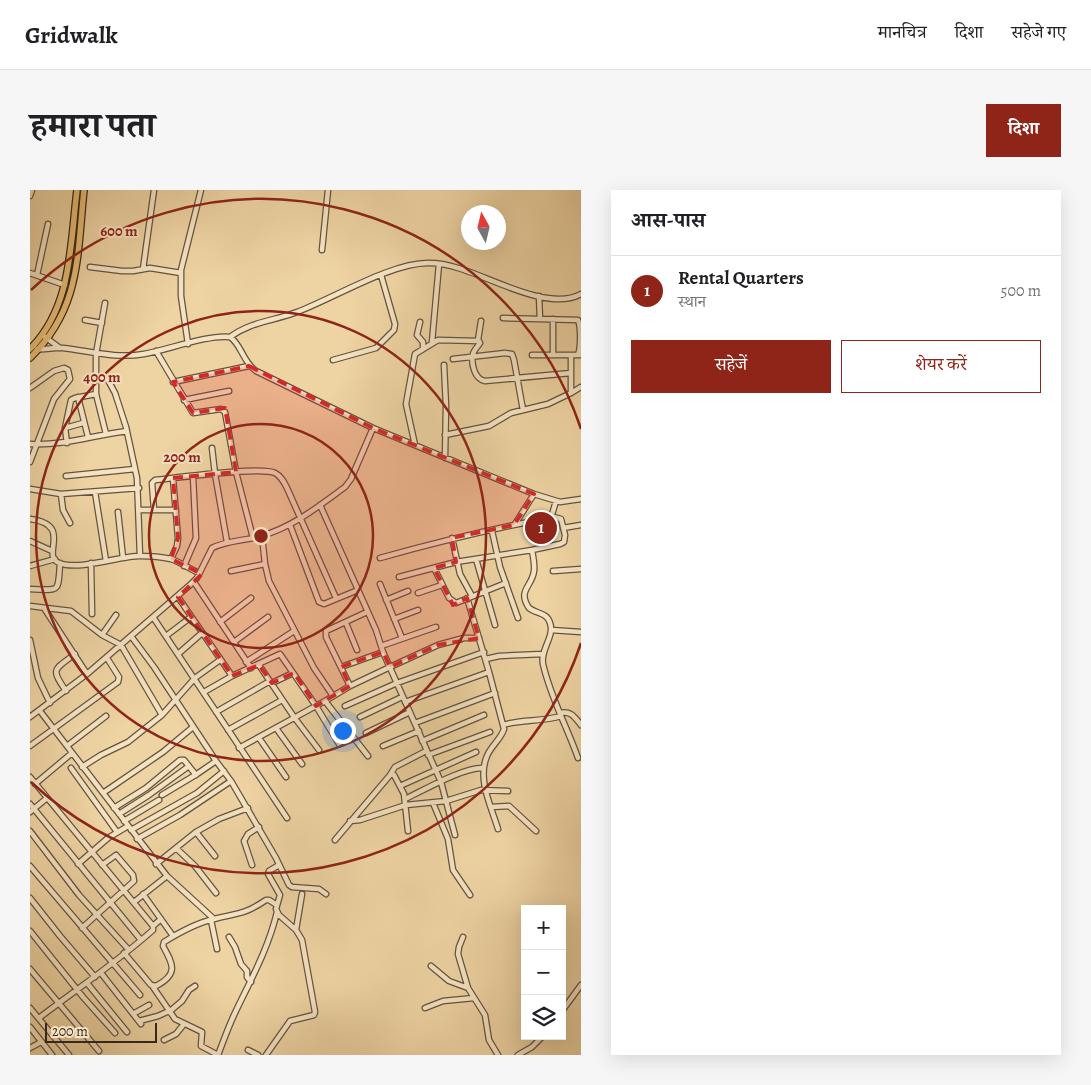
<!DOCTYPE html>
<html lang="hi">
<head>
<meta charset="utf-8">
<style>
	:root { --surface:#fff; --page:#f6f6f6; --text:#202124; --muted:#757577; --line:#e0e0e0; --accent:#8f2418 }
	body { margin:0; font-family:Alegreya,"Noto Serif Devanagari",serif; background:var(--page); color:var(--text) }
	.controls { position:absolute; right:15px; bottom:15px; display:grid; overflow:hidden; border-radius:0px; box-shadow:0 5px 20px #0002 }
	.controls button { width:45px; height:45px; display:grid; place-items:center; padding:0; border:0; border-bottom:1px solid var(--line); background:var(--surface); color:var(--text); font:25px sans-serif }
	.compass { position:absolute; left:431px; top:15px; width:45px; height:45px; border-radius:50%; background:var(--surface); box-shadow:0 5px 20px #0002; rotate:352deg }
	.scale { position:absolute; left:15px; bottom:12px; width:112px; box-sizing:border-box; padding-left:5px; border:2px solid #352a1c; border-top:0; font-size:14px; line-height:18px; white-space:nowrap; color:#352a1c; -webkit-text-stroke:4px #f4e2c3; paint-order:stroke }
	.you { position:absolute; left:312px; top:540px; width:18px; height:18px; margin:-12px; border:4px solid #fff; border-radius:50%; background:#1a73e8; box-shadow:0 0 0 8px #1a73e833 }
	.badge { display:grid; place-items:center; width:32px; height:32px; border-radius:50%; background:var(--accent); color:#fff; font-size:16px; font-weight:700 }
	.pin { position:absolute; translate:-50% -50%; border:2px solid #fff; box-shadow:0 1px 5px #0006 }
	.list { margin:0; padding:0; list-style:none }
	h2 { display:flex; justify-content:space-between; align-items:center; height:65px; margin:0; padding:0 20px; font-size:21px }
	h2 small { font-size:16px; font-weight:400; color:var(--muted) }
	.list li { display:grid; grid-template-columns:32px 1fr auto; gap:15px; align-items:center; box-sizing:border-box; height:70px; padding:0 20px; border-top:1px solid var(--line) }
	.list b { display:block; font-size:19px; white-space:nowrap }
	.list p { margin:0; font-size:16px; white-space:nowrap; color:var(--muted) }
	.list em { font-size:16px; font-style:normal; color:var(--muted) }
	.actions { display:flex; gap:10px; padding:15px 20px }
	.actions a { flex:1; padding:11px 0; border:1px solid var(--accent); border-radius:0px; text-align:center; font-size:18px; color:var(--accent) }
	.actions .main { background:var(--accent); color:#fff }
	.icon { flex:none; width:28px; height:28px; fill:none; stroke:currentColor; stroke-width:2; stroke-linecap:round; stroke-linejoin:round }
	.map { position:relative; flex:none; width:551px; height:865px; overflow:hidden; border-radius:0px }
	header { display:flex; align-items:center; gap:30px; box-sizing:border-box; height:70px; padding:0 25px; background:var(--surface); border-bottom:1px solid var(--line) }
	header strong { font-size:24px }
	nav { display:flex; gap:28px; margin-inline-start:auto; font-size:18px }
	.intro { display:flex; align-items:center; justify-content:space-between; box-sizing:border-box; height:120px; padding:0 30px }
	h1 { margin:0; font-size:35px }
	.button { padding:12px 22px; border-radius:0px; background:var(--accent); color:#fff; font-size:18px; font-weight:700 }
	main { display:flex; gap:30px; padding:0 30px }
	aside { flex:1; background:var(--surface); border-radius:0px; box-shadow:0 5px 20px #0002 }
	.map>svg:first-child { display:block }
</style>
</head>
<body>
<header>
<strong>Gridwalk</strong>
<nav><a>मानचित्र</a><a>दिशा</a><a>सहेजे गए</a></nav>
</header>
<div class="intro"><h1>हमारा पता</h1><a class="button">दिशा</a></div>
<main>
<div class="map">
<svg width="551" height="865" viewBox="0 0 551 865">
	<rect width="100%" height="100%" fill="#eed3a3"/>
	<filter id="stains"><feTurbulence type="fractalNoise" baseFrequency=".004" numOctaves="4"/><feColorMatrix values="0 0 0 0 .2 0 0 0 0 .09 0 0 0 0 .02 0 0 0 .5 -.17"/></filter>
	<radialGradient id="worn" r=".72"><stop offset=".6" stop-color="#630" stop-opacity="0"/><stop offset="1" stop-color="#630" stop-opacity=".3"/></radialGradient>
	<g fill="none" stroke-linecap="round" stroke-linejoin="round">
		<defs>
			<path id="minor" d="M0,6L2,0
				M292,60L298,0
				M60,77L92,81H103L120,78L151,83
				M113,79L124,0
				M0,83L35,95
				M7,85L18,34
				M509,106L510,129
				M473,128L548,130C551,138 551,156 548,165
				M55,130L72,133
				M390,132L387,145L393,152V158
				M15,147L30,158
				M200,147C222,131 244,131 267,122C304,108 361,73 398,73C408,73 419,75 428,78C460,87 519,122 551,104
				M448,150L451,131
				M402,152L409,74
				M158,154L151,106V80L171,0
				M7,159C16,160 25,157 33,158C60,161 86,169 114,164C137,160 179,144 200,147C212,155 212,171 226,181L343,238L504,304L530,312L551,309
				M126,161L163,223L191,219L195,222L206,282L223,348
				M502,165H551
				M523,165V129
				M541,165V203
				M423,169L475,163L482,164L484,170L493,220
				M303,170L346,158L364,140L365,134L351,85
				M414,175L416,216L415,268
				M66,190V164L75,113
				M143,192L219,176
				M0,198L24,181L34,178L38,180L40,189L24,209L0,272
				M48,207L58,247
				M154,210L199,201
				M35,238L53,233
				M76,244L66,204V190L72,187L78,190L85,203L96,237L107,288L110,366
				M415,245L459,236L481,223L518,214L541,203L551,197
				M37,253L35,238L41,210L45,208L66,204
				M0,254C33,256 64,245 97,241
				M385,255L376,214L385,164L408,150L449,151L450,153C448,156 444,160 443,164C441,173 444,189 455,191L541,183
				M182,258L185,284L197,352
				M36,286L105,279
				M0,299L31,304L109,298
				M65,302L76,371
				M31,304L33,320L40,333
				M290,315L346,440L353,462L411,592L425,645
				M110,320H146
				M124,320L122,293L125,290C145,288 231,276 245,283C251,286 254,292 257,298L306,408
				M88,322L93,368
				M521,328L526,311
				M0,329C44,335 10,365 29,373C49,381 89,366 110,366C120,366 132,367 141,369C150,372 160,379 169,383
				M485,334L504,304
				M260,335L289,412L294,414L328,400
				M533,338L551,335
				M462,341L470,377L488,428
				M232,346L235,374L239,391L284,478L303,506
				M422,348L430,384L442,406
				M0,351L22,361
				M502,360C503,367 505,374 504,381C502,397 487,400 499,418C506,424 517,422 520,433C525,446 510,460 513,474C520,506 537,537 548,568
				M350,368C407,352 465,338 524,327L531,329L535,345L534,352L530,354L502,360L426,372L369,387
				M141,369L147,356L148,348L143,288
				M446,369L465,435
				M61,373L62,424
				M0,376L25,369
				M154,376L166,348L163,286
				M404,378L419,408L426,413L476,393
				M201,381L235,374
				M523,381L551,379
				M164,392L221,478
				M350,394L372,448
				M0,399C30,400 28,404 30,373
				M388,403L412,395
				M148,407L202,486
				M437,408L459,482
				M356,410L378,401
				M0,416L41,421L72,445L91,455L132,525
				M14,418L57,484
				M123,427L257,628
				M364,429L388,420
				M190,432L221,408
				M316,433L327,460
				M521,440L551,442
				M72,445L86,425
				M101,446L124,477L186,571L201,591L246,668L259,695L262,697L289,699L296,704
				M136,446L161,427
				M0,450L8,488L20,513
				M204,452L238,427
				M351,456L406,437
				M148,464L172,443
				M456,469L469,466L513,464
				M216,472L264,441
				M229,475L264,527L289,560
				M311,477L353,462
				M242,493L263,483
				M320,496L296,447V441L337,422
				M36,501C20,478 24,480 45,464
				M174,502L202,486L250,464L286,516L309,554
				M295,511L338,566
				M375,512L459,482L474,539C471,549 461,556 457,566C447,589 461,616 468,639
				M315,516L367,493L454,462
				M10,521L137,686L184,729
				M186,522L240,491
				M530,523C541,521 544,526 551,535
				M0,527L57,484L160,395L167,388L182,358C198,350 215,351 231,346C263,337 289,316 315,297L321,289L343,238
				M330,527L372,507
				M385,533L465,503
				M473,535C492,529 512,532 531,526
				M246,538L272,574
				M198,540L252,510
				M336,543L380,522
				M229,548L256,587
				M392,551L454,525
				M0,556L88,492L89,487L77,468
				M37,556L76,526
				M353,556L389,541
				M209,558L295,511L320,496L360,477L408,455L434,448H449
				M398,565L460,542
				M52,577L71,565L98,552L132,525L165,488L190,470
				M41,578L87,642
				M360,585L365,577L396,561
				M0,587L123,736
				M5,594L42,563
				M370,596L446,562
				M73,603L133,562L163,537
				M132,605L167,584L186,571
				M375,609C394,600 434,577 453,578
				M403,613L418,649L423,680L440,705
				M0,614L111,750
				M461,617L479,616L506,641
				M84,618L116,598L150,570H154L166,585
				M0,622L17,608
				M89,624L119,605L159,576
				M94,631L129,610
				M320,631L330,630L376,615L416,611L451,600L478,601
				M101,640L167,603L194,581
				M0,641L49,705L98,759
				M166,642L185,666
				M107,649L150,625L201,591
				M305,650L361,584L364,585L374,604L378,641
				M146,658L165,676L186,703
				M48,674L78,648L98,636
				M126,674L166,642L189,629L218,618
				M222,675L214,651L218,644L229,637
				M0,676L110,805
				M113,704L143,746
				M0,708L30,746L65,787
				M104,712L137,686
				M181,730L187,759
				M52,738L104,691L103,685L86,665L72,675
				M266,740L272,704
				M0,741L53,807L85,843
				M199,747L205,757L211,774L217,781V787L221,792
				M433,747L429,757L428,764L438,798L455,825L459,850L468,865
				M94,763L121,795L126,796C149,784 143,774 133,756L134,752C150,742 166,733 184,729C207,723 214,725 236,710H239L247,715
				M401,776L419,791L438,798
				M0,779L69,861
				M71,783L111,834
				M57,793L97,842
				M123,797L145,829L172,842L171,856L188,865C193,852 198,838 204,825C220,791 238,760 247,722
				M0,818L39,865
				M395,818L413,811L444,808
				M532,821L551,795
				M139,822L152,811L159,800L165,796
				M103,824L119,815
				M9,828C47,799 87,772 123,740V736L131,729
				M109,831L128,826L139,821
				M0,837L22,865
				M134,850L146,844L154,834
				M0,858L11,852
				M218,860L228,865
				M236,865L260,831L284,825L285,822L272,750L266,740L249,725L246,719L250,705L238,684L239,681L249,675
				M488,865L502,857L513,846"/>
			<path id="major" d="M0,159C42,117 40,56 47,0
				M0,168C51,118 47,66 54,0"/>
		</defs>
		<use href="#minor" stroke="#63543e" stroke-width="7"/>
		<use href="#major" stroke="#352a1c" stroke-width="8"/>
		<use href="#minor" stroke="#f4e2c3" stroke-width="4.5"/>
		<use href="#major" stroke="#e7ba72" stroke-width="5.5"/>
	</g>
	<path fill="#d62828" fill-opacity="0.2" stroke="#d62828" stroke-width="4" stroke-dasharray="10 6" stroke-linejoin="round" d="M219,176L343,238L504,304L484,335L422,348L426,372L404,378L423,415L437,408L449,448L408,455L360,477L353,462L311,477L320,496L286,516L264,483L242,493L229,475L202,486L148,407L172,384L141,369L148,348L143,288L206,282L195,218L163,223L143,192Z"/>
	<g fill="none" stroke="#8f2418" stroke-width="2.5">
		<circle cx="231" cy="346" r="112"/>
		<circle cx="231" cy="346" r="225"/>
		<path d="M551 453A337 337 0 0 1 1 592M1 100A337 337 0 0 1 551 239"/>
	</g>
	<circle cx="231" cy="346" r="8" fill="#8f2418" stroke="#f4e2c3" stroke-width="2.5"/>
	<g font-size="15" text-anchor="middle" font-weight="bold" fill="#8f2418" stroke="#f4e2c3" stroke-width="4" stroke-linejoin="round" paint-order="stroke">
		<text x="89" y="46">600 m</text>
		<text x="72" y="192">400 m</text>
		<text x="152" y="272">200 m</text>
	</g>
	<rect width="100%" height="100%" filter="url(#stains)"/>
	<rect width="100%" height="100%" fill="url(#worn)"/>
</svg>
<div class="controls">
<button>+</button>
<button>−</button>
<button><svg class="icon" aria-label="layers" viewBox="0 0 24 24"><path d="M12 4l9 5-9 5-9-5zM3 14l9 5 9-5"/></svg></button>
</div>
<svg class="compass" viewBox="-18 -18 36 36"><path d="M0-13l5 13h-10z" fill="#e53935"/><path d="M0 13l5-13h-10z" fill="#757577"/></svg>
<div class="scale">200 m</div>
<div class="you"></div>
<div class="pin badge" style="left:511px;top:338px">1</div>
</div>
<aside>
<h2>आस-पास<small></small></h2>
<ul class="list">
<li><span class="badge">1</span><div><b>Rental Quarters</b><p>स्थान</p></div><em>500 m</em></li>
</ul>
<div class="actions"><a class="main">सहेजें</a><a>शेयर करें</a></div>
</aside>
</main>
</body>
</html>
